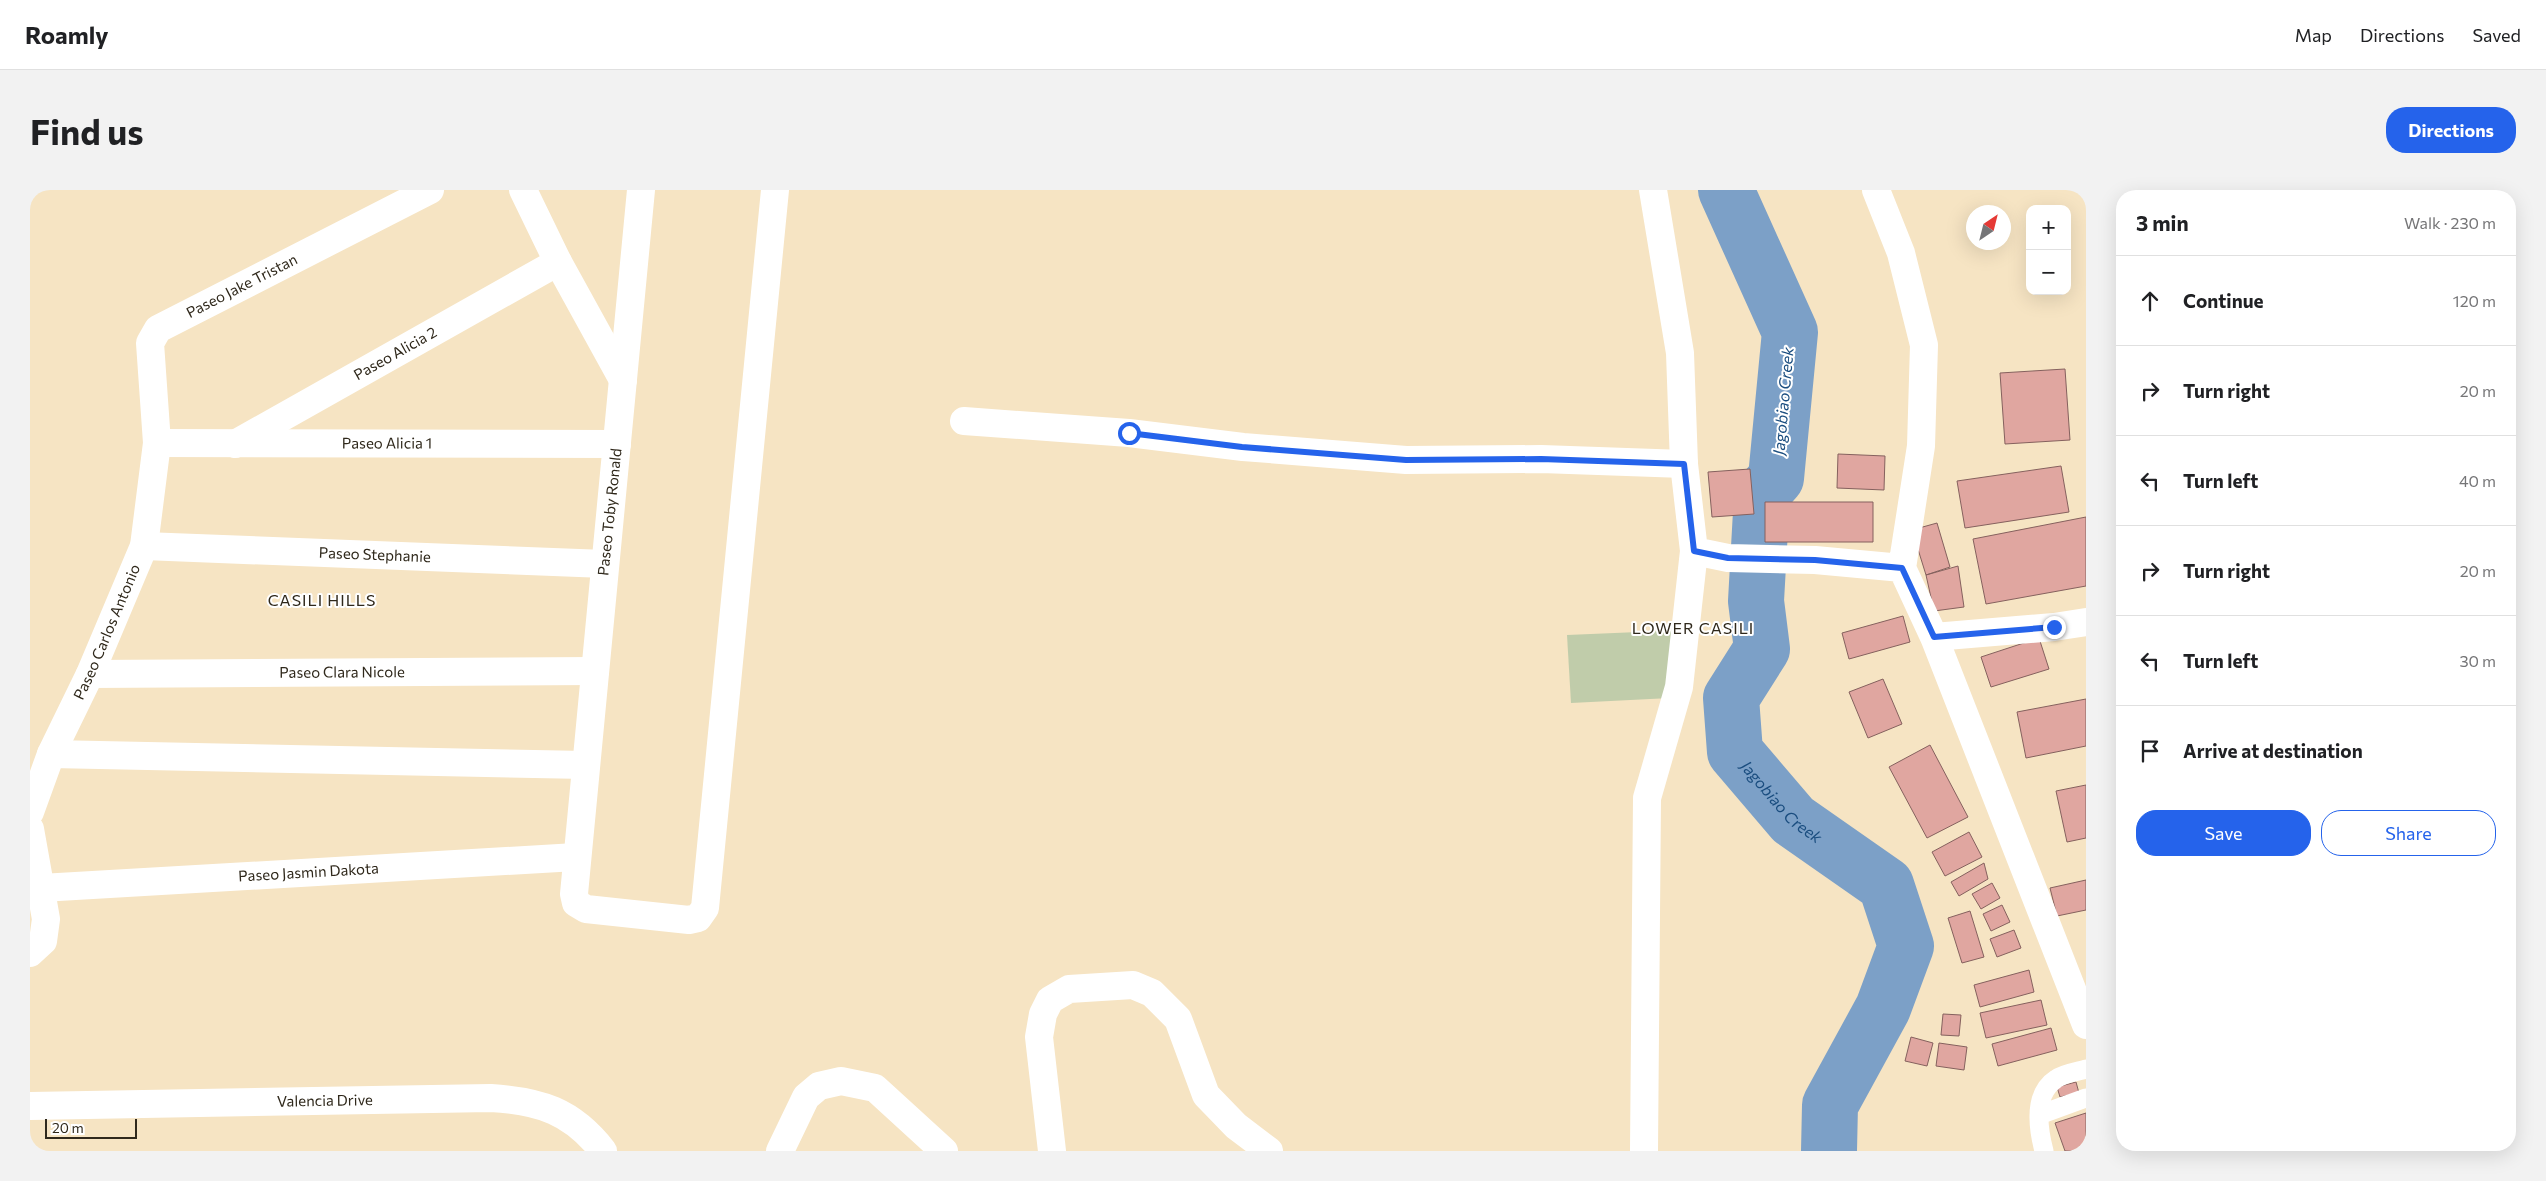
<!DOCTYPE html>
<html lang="en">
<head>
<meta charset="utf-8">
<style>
	:root { --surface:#fff; --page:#f2f2f2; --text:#202124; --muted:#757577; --line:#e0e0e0; --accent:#2563eb }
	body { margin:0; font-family:Commissioner,sans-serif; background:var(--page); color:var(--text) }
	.controls { position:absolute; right:15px; top:15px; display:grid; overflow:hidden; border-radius:10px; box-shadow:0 5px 20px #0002 }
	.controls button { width:45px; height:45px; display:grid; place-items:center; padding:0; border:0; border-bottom:1px solid var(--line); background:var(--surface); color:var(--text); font:25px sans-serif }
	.compass { position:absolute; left:1936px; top:15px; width:45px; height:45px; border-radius:50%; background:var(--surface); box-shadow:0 5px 20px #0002; rotate:35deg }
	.scale { position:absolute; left:15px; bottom:12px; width:92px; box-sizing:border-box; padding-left:5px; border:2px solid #2f281b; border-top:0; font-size:14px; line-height:18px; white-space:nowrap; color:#2f281b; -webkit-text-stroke:4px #fff; paint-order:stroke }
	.stop { position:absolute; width:15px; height:15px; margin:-11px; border:4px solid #2563eb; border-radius:50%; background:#fff }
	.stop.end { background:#2563eb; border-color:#fff; box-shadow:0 1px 5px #0008 }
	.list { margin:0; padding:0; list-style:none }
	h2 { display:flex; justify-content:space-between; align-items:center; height:65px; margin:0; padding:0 20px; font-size:21px }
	h2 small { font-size:16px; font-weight:400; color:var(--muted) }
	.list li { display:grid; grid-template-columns:32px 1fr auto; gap:15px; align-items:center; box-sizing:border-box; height:90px; padding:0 20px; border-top:1px solid var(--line) }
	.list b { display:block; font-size:19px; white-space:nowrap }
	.list em { font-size:16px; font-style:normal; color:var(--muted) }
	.actions { display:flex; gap:10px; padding:15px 20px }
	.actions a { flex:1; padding:11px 0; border:1px solid var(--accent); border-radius:20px; text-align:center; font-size:18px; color:var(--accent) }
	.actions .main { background:var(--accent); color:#fff }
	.icon { flex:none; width:28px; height:28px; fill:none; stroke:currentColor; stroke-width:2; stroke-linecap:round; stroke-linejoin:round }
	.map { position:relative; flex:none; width:2056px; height:961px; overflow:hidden; border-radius:20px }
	header { display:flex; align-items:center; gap:30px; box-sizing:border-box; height:70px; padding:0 25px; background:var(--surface); border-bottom:1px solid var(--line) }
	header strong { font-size:24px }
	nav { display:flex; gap:28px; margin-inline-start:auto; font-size:18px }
	.intro { display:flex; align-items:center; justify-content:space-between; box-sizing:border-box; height:120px; padding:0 30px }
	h1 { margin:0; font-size:35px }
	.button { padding:12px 22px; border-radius:20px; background:var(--accent); color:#fff; font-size:18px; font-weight:700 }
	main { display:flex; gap:30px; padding:0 30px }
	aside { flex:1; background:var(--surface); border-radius:20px; box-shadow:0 5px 20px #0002 }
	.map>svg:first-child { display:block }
</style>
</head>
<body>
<header>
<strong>Roamly</strong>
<nav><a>Map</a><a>Directions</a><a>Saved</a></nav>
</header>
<div class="intro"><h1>Find us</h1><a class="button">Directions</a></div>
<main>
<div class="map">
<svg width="2056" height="961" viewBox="0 0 2056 961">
	<rect width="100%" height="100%" fill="#f6e4c3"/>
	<path fill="#c0ccaa" d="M1656,440L1660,507L1541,513L1537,445Z"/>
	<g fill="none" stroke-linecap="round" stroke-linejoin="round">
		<path stroke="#7ca0c7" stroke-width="56" id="s1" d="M1696,0L1760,142L1746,288L1732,304L1726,411L1732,459L1701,508L1705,562L1763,630L1856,695L1876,756L1853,818L1800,915L1799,961"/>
	</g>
	<path fill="#e0a6a0" stroke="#85615e" d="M2035,179L2040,250L1975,254L1970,183Z
		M1808,264L1855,266L1854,300L1807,298Z
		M2031,276L2039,322L1935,338L1927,291Z
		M1720,279L1724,324L1682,327L1678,282Z
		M1735,312H1843V352H1735Z
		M2056,327V396L1956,414L1943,349Z
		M1907,333L1920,377L1896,385L1882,340Z
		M1928,376L1934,417L1904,421L1896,385Z
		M1873,426L1880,452L1819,469L1812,443Z
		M2009,448L2019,479L1961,497L1951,467Z
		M1853,489L1872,534L1838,548L1819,502Z
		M2056,509V556L1996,568L1987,522Z
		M1900,555L1938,627L1897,648L1859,577Z
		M2056,595V648L2037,652L2026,601Z
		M1939,642L1952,667L1915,686L1902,662Z
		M1954,673L1958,689L1929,706L1921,692Z
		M2056,690V720L2027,726L2020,698Z
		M1962,693L1970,708L1951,719L1942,704Z
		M1972,715L1980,732L1961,741L1953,724Z
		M1940,721L1954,767L1932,773L1918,728Z
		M1984,740L1991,758L1967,767L1960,749Z
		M1999,780L2004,802L1950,817L1944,795Z
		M2011,810L2017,835L1956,848L1950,823Z
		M1913,824L1931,825L1929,846L1911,845Z
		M2021,838L2027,860L1968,876L1962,854Z
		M1881,847L1903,853L1897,876L1875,871Z
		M1909,853L1937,857L1934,880L1906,876Z
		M2046,892L2049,903L2030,907L2027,897Z
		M2056,923V961H2035L2025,933Z"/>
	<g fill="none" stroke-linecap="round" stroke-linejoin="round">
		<path stroke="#fff" stroke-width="19" d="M2009,925L2056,908
			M2014,961C2008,938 2003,904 2026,889C2034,883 2047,882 2056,879"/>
		<g stroke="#fff" stroke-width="28">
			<path d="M493,0L528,72L593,190"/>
			<path d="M611,0L544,704L546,713L556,719L659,730L668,728L675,718L745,0"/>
			<path d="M934,231L1099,243L1213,257L1376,270L1511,269L1654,274"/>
			<path id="s2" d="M127,253L587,254"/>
			<path id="s3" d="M205,254L528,72"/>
			<path id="s4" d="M114,356L575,374"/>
			<path id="s5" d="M60,484L565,481"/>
			<path d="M21,564L556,575"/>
			<path id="s6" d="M0,622L21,564L60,484L114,356L127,253L120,153L128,139L400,0"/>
			<path d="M0,639L16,729L13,751L0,763"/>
			<path id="s7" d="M11,698L546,667"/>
			<path id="s8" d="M0,916L461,908C510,911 542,921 573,961"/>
			<path d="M750,961L776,907L789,896L811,891L845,898L914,961"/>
			<path d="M1022,961L1009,847L1013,824L1020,810L1039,799L1103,795L1122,803L1148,829L1176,905L1206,936L1239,961"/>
			<path d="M1614,961L1617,608L1649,497L1664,361"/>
		</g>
		<path stroke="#fff" stroke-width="28" d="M1623,0L1650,163L1654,274L1664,361L1698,368L1785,370L1872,378
			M1846,0L1871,63L1894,155L1891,256L1872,378L1904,447L2056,835
			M1904,447L2024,437L2056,432"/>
	</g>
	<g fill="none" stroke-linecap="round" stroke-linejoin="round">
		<path stroke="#2563eb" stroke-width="6" d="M1099,243L1212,257L1376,270L1511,269L1654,274L1664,361L1698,368L1785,370L1872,378L1904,447L2024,437"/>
	</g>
	<g text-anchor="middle" stroke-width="4" stroke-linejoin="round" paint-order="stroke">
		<g font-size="15" fill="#2f281b" stroke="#fff">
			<text dy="5" stroke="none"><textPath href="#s6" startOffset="604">Paseo Jake Tristan</textPath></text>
			<text dy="5" stroke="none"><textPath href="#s3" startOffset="184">Paseo Alicia 2</textPath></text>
			<text dy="5" stroke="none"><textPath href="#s2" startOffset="230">Paseo Alicia 1</textPath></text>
			<text transform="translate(580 322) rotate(-84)" y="5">Paseo Toby Ronald</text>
			<text dy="5" stroke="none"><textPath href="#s4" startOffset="231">Paseo Stephanie</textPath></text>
			<text dy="5" stroke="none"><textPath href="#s6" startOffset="196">Paseo Carlos Antonio</textPath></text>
			<text dy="5" stroke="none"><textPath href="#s5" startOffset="252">Paseo Clara Nicole</textPath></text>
			<text dy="5" stroke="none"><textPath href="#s7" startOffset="268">Paseo Jasmin Dakota</textPath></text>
			<text dy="5" stroke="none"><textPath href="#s8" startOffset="295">Valencia Drive</textPath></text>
		</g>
		<g font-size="16" font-style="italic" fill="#1a4d7f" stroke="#fff">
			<text transform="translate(1753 211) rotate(-85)" y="6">Jagobiao Creek</text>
			<text dy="6" stroke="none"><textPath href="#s1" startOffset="660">Jagobiao Creek</textPath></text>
		</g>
		<g font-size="16" letter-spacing="1" fill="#2f281b" stroke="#fff">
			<text x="292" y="416">CASILI HILLS</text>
			<text x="1663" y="444">LOWER CASILI</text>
		</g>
	</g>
</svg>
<div class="controls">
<button>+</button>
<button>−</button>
</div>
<svg class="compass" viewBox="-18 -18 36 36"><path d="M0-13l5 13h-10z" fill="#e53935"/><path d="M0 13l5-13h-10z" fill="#757577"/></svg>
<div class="scale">20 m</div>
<div class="stop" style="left:1099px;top:243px"></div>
<div class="stop end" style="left:2024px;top:437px"></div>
</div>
<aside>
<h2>3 min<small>Walk · 230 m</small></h2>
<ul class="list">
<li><svg class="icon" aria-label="ahead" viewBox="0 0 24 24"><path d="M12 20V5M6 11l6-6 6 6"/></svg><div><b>Continue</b></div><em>120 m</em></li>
<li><svg class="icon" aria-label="right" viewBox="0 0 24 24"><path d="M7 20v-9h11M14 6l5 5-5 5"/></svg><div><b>Turn right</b></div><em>20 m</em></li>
<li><svg class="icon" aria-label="left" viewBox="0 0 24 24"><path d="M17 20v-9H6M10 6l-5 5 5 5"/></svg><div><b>Turn left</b></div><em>40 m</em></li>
<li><svg class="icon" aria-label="right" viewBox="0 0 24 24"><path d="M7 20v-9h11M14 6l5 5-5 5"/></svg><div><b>Turn right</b></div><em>20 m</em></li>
<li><svg class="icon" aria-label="left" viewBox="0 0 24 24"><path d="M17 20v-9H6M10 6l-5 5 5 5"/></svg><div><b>Turn left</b></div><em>30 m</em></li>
<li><svg class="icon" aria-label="arrive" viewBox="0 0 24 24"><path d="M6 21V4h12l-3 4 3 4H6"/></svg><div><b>Arrive at destination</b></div></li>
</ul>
<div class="actions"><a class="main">Save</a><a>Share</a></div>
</aside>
</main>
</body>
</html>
